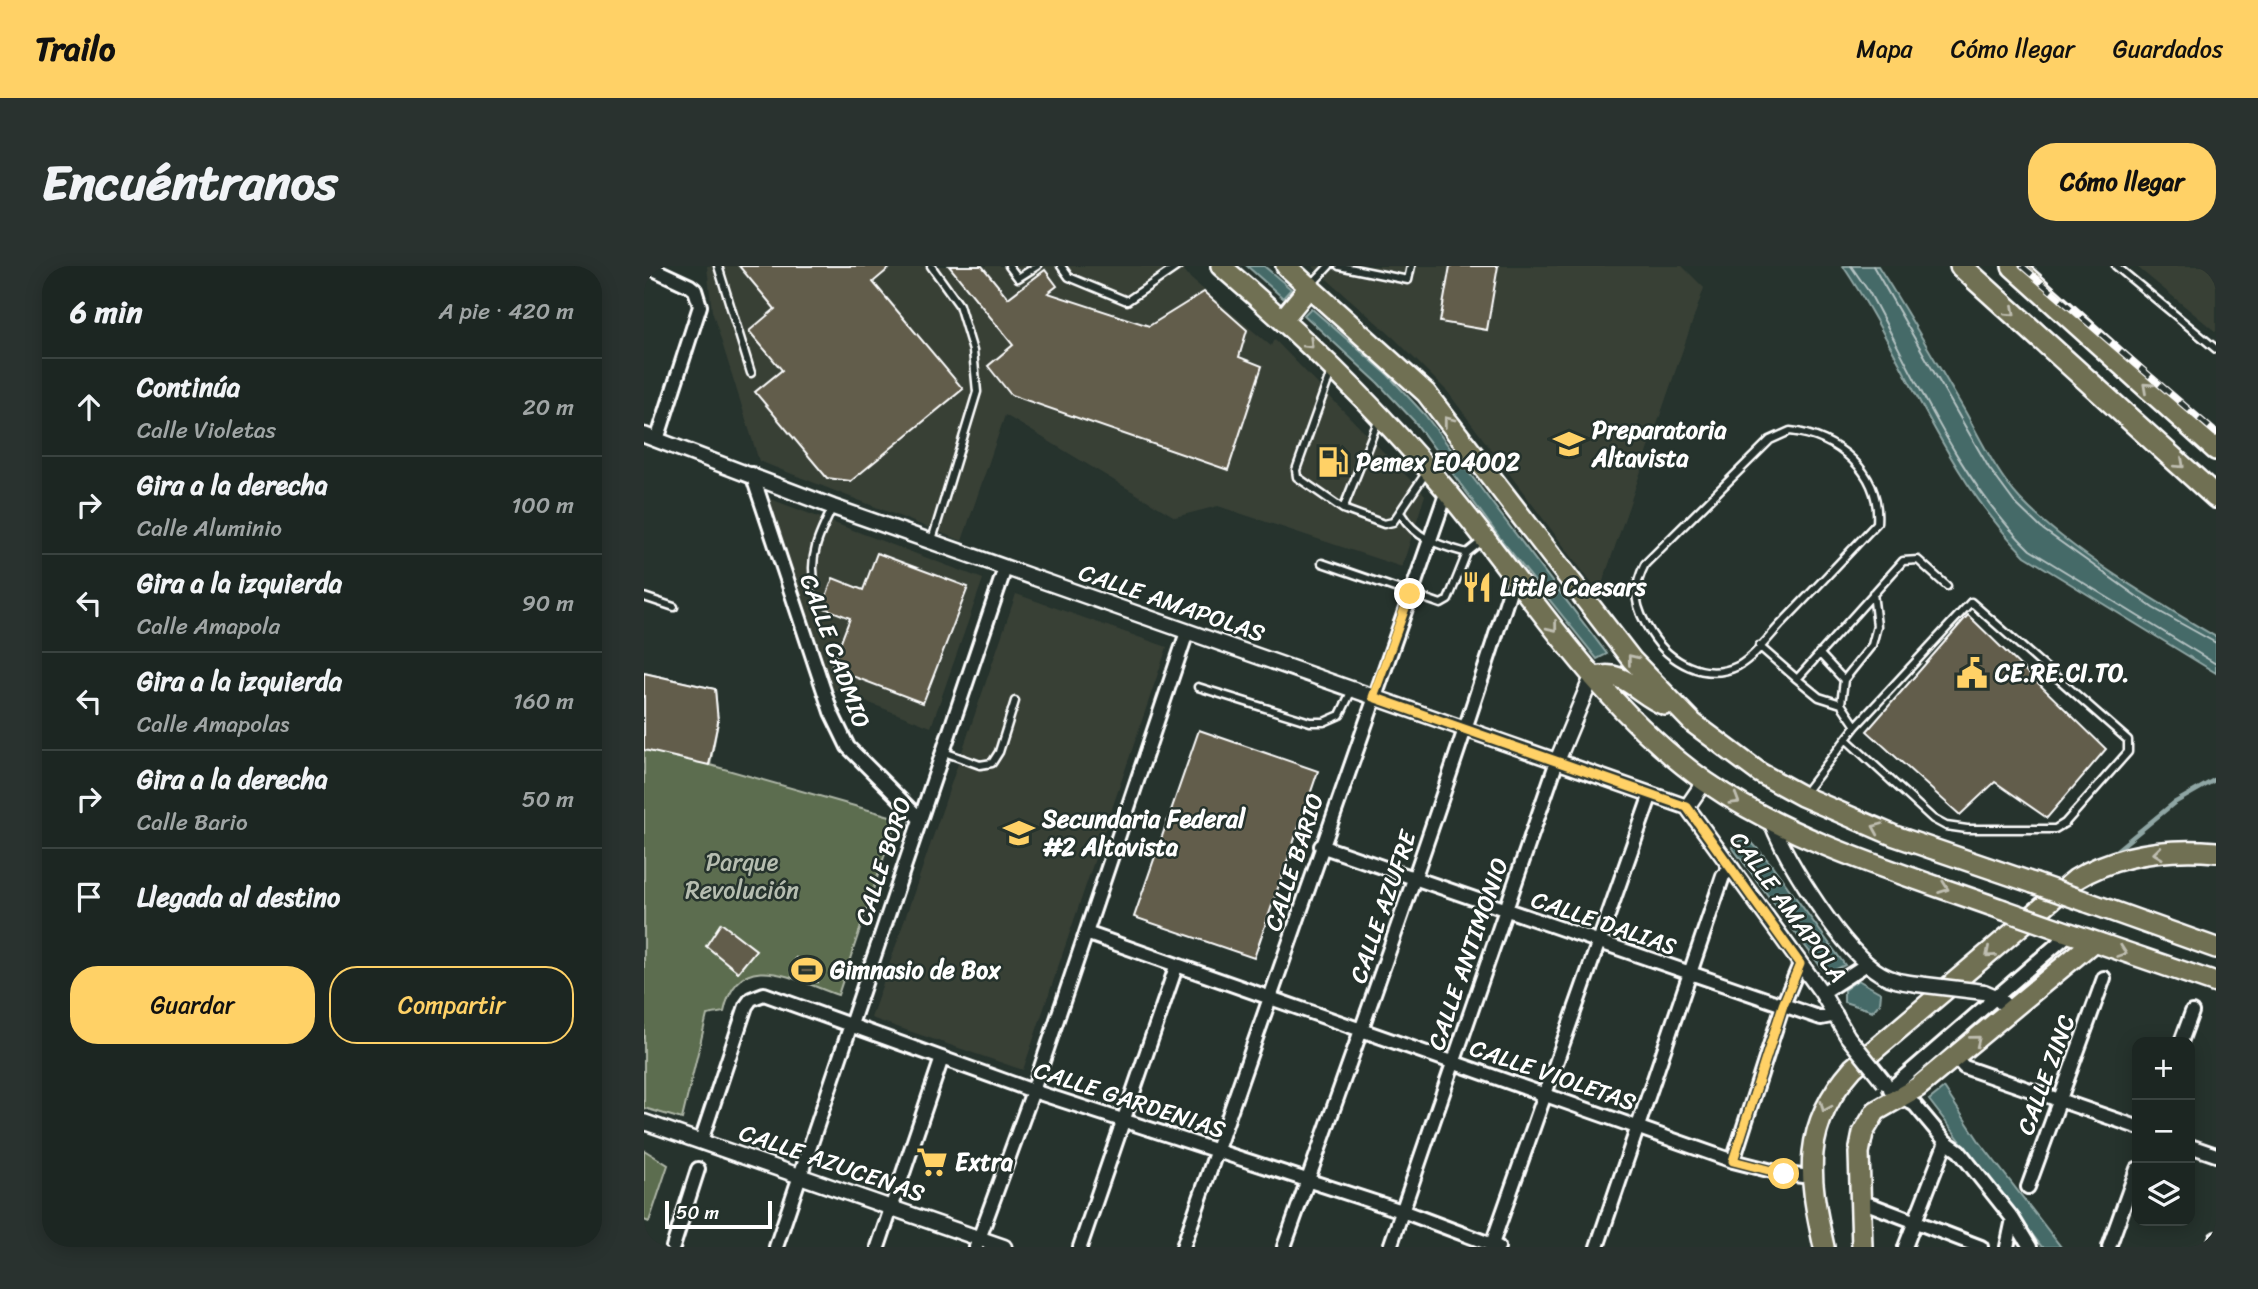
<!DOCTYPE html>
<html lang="es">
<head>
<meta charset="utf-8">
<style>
	:root { --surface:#1c2622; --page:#29322f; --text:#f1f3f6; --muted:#a0a5a5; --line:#3a4340; --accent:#ffd166 }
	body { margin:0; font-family:Sriracha,sans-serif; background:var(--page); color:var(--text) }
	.controls { position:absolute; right:21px; bottom:21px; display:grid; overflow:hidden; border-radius:14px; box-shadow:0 4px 18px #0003 }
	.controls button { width:63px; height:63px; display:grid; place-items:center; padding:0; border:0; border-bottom:2px solid var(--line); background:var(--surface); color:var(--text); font:35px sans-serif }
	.scale { position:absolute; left:21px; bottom:18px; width:107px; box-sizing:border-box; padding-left:7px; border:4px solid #fff; border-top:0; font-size:19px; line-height:24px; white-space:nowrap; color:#fff; -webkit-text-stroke:5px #26332d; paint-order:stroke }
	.stop { position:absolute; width:21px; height:21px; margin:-16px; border:5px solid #ffd166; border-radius:50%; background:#fff }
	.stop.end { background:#ffd166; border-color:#fff; box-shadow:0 2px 7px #0008 }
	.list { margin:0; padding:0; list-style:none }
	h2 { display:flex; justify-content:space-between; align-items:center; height:91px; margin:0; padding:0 28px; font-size:30px }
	h2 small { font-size:23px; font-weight:400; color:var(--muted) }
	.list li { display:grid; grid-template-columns:46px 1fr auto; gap:21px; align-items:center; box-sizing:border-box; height:98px; padding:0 28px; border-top:2px solid var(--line) }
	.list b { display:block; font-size:26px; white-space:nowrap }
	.list p { margin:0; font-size:23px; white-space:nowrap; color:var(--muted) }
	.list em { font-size:23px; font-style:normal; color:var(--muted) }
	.actions { display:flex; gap:14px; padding:21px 28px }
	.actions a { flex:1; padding:16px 0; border:2px solid var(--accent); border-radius:28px; text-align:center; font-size:24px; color:var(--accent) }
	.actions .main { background:var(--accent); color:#111 }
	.icon { flex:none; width:38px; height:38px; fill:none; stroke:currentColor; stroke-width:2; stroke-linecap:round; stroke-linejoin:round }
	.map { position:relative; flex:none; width:1572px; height:981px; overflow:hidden; border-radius:28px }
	header { display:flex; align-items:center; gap:42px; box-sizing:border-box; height:98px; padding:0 35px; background:var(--accent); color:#111 }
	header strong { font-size:33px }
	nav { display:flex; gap:38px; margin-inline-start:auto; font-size:24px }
	.intro { display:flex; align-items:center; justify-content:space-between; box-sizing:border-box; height:168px; padding:0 42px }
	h1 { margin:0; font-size:49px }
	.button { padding:18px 32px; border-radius:28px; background:var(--accent); color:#111; font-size:24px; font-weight:700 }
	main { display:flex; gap:42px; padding:0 42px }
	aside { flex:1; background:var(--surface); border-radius:28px; box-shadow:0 4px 18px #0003 }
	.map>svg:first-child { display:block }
</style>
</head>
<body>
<header>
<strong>Trailo</strong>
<nav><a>Mapa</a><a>Cómo llegar</a><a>Guardados</a></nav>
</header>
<div class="intro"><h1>Encuéntranos</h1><a class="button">Cómo llegar</a></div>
<main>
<aside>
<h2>6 min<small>A pie · 420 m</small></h2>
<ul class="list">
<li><svg class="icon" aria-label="ahead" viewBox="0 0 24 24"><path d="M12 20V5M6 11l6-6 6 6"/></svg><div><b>Continúa</b><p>Calle Violetas</p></div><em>20 m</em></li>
<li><svg class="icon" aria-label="right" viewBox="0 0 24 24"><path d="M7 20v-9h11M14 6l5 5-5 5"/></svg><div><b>Gira a la derecha</b><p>Calle Aluminio</p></div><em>100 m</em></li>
<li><svg class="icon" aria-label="left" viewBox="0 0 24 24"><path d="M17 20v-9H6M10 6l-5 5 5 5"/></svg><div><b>Gira a la izquierda</b><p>Calle Amapola</p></div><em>90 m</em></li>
<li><svg class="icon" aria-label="left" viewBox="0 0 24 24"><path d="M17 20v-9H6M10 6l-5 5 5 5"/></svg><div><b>Gira a la izquierda</b><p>Calle Amapolas</p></div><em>160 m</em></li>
<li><svg class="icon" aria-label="right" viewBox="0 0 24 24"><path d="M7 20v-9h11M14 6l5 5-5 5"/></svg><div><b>Gira a la derecha</b><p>Calle Bario</p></div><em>50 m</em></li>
<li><svg class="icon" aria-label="arrive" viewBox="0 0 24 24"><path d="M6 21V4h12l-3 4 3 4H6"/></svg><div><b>Llegada al destino</b></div></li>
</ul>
<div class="actions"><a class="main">Guardar</a><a>Compartir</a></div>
</aside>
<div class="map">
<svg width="1572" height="981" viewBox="0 0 1572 981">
	<rect width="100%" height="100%" fill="#26332d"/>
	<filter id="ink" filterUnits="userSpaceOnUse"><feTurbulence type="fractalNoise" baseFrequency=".0143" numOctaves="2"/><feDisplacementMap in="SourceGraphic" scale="14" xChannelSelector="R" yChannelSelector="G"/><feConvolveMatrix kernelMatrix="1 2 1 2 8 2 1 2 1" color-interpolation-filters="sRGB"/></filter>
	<g filter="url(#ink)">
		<path fill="#384036" d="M63,0H537L547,13L627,80L630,73L781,229L758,301L574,240L531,251L361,149L318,275L115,195L68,45Z
			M668,0H1038L1060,22L955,327L803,125L750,72Z
			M1492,0H1572V66Z
			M121,231L339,313L287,461L182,420Z
			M372,328L523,381L379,804L227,752Z"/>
		<path fill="#5c6d4f" stroke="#aeb6a7" stroke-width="2" d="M0,407L71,423L74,456L66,499L253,552L194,729C150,714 94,679 80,746L63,749L38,853L0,842Z
			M0,884L24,899L5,956L0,954Z"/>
		<path fill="#456a68" stroke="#8fa6a4" stroke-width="2" d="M603,0H620L647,23L639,32Z
			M1199,0H1234C1265,48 1293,98 1322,147C1338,176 1353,208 1376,233C1424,284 1511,335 1572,371V407L1381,290C1300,208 1262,94 1199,0Z
			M667,42L744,109L781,149L963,388L953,393L859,276L770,155L734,117L660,49Z
			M1102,570L1127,598L1201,699L1182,708L1088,581Z
			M1214,714L1237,727L1236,737L1229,745L1200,736V724Z
			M1300,822L1335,875L1417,981H1398L1285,834Z"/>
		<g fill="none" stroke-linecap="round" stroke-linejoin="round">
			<path stroke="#b5c3c3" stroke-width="2" d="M1207,0L1225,26C1271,110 1317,218 1386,284L1572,398
				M1229,0L1345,202L1370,236L1397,262L1509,342L1572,377"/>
			<path stroke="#8fa6a4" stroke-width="4.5" d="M1468,588L1530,537L1572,513"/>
		</g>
		<path fill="#625d4b" stroke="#fff" stroke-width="2" d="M95,0H248L229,16L319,123L207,215L183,212L111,126L138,104L105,65L131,43Z
			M305,0H338L364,32L401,4L413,20L404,27L505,60L560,26L603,64L595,91L618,100L584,204L367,129L344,100L369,79Z
			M806,0H854L843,64L796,56Z
			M233,287L324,321L279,437L187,402L206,352L178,341L189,312L219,324Z
			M1324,349L1462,483L1403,552L1351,516L1316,549L1223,465Z
			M0,407L71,423L74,456L65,499L0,484Z
			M555,464L674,505L610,692L490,651Z
			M77,657L112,684L94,706L62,680Z
			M152,692L179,701L173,716L147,706Z"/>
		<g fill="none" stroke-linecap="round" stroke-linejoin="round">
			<defs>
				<path id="service" d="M74,0L107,107
					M287,0L315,39L329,85L333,126L288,274
					M365,0L374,12L393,0
					M417,0L425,11L483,35L534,0
					M695,0L764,14L767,0
					M1472,0L1572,83
					M667,19L685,0
					M687,106L652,204L653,211L699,243
					M735,153L699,243L740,258L749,256L782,207
					M1146,165C1193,170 1237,206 1233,257C1201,291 1169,325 1136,359C1124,372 1110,391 1094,400C1061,416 1025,396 1007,367C991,342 987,325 1001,298L1126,174Z
					M757,248C773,274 795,279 823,287L838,275
					M678,297L797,338L804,334L823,287
					M171,319C164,290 176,267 189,241
					M0,331L30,341
					M1115,380L1153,413
					M1175,387L1200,414
					M554,421L666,456H680L696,449L708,424
					M1197,438L1200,414L1228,379L1233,360L1229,327
					M1212,460L1197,438L1175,431L1153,413L1259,295L1274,294L1303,320
					M300,486L336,499L348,497L355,486L371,435
					M1159,529L1212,460L1327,336L1484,474V486L1421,557L1411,563H1323L1302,560L1289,553L1203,474"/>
				<path id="minor" d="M3,0L46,20L51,24L56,40L13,174
					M108,208L187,446L204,481L275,552
					M677,580L1177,752L1192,749
					M442,667L1089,895L1140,908L1168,911
					M1178,727L1223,698
					M1537,776L1548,746
					M1311,791L1320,801L1493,861
					M1246,823L1426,667
					M1255,829L1271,839L1302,876L1315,885L1369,953L1386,981
					M57,875L102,740L107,733L120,728L389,825L758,945L854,981
					M1546,880L1572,889
					M1089,895L1139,739L1156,698
					M1384,921L1460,712
					M1217,935L1337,981
					M29,981L54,903
					M132,981L361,302
					M234,981L298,792
					M332,981L389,825L543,366
					M436,981L532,701
					M539,981L803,225
					M640,981C719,759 799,537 870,312
					M746,981L913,495
					M847,981L1007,528
					M953,981L1079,610L1088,602
					M1261,981L1302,876
					M1363,981L1369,953
					M1465,981L1493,903
					M1569,981L1572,973"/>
				<path id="tertiary" d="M0,169L189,241L1043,541
					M913,495L945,418L950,412
					M1043,541L1178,727L1204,771
					M1043,541L1061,515
					M1127,555C1143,596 1199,686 1237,708C1249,715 1260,716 1273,718
					M1340,726L1352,731L1367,745
					M0,856L360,981"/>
				<path id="primary" d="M1180,981C1164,909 1157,861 1209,802L1432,613C1474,588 1523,582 1572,586
					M1218,981L1215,887L1219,867L1232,845L1274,821L1449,676"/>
				<path id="trunk" d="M577,0C658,69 734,143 802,224C885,323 954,440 1062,516C1150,577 1257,607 1357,643
					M642,0L782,127L988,394L1049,457L1116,507L1158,530L1251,570L1389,617
					M639,53L666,20
					M950,412C980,401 995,430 1021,439
					M1443,636L1572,682
					M1414,663L1572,717"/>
				<path id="motorway" d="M1317,0L1572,231
					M1369,0L1572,183"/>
			</defs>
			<use href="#service" stroke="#fff" stroke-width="11"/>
			<use href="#minor" stroke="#fff" stroke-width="18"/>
			<use href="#tertiary" stroke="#fff" stroke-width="19"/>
			<use href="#primary" stroke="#fff" stroke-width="24"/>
			<use href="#trunk" stroke="#fff" stroke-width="24"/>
			<use href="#motorway" stroke="#fff" stroke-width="26"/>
			<use href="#service" stroke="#26332d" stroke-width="6"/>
			<use href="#minor" stroke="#26332d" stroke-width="12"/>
			<use href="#tertiary" stroke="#26332d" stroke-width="14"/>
			<use href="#primary" stroke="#706f52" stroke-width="19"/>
			<use href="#trunk" stroke="#706f52" stroke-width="19"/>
			<use href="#motorway" stroke="#706f52" stroke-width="21"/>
			<defs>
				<path id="rail" d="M1378,0L1572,167"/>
			</defs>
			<use href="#rail" stroke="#fff" stroke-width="7"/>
			<use href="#rail" stroke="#26332d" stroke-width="4.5" stroke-dasharray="13" stroke-linecap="butt"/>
			<defs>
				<path id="tertiary-bridge" d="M1273,718L1340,726
					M1204,771L1240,816"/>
				<path id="trunk-bridge" d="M1389,617L1443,636
					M1357,643L1414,663"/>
			</defs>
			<use href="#tertiary-bridge" stroke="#fff" stroke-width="19" stroke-linecap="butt"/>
			<use href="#trunk-bridge" stroke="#fff" stroke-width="24" stroke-linecap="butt"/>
			<use href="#tertiary-bridge" stroke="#26332d" stroke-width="14"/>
			<use href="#trunk-bridge" stroke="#706f52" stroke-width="19"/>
		</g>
		<defs><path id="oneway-chevron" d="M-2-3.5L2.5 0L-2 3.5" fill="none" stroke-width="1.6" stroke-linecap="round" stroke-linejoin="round" transform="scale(1.75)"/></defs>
		<g stroke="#bfbeb1">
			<use href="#oneway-chevron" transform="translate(1367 46) rotate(42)"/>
			<use href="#oneway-chevron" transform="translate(665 78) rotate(44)"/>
			<use href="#oneway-chevron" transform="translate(1503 121) rotate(-138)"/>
			<use href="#oneway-chevron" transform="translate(804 155) rotate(-128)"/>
			<use href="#oneway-chevron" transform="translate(1536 198) rotate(42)"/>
			<use href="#oneway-chevron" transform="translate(909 361) rotate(51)"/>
			<use href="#oneway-chevron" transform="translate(988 393) rotate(-129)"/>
			<use href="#oneway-chevron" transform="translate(1091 534) rotate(31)"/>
			<use href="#oneway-chevron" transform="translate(1233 562) rotate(-157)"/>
			<use href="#oneway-chevron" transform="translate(1514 587) rotate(174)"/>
			<use href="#oneway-chevron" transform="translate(1300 622) rotate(20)"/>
			<use href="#oneway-chevron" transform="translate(1478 686) rotate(19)"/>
			<use href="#oneway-chevron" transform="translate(1346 687) rotate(139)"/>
			<use href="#oneway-chevron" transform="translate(1332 774) rotate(-39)"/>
			<use href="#oneway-chevron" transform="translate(1181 841) rotate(114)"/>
		</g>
	</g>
	<g fill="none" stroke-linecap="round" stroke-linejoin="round" filter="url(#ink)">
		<path stroke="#ffd166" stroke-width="9" d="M766,328L729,431L1043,541L1156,698L1139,739L1089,895L1140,908"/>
	</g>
	<defs>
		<symbol id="school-bare" viewBox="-9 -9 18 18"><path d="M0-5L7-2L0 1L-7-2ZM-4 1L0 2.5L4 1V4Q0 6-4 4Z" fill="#ffd166" stroke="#26332d" stroke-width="2.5" paint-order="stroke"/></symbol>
		<symbol id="fuel-bare" viewBox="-9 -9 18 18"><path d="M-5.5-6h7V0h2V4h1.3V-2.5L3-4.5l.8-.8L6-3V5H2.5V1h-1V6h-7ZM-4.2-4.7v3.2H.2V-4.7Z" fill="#ffd166" stroke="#26332d" stroke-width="2.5" paint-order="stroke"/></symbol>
		<symbol id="restaurant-bare" viewBox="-9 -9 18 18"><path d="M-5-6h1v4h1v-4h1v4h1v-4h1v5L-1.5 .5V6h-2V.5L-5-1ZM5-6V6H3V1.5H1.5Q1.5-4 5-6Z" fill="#ffd166" stroke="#26332d" stroke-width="2.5" paint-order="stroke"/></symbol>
		<symbol id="civic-bare" viewBox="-9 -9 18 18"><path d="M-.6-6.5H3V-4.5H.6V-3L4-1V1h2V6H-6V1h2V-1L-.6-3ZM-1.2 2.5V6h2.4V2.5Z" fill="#ffd166" stroke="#26332d" stroke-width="2.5" paint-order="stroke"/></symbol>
		<symbol id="stadium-bare" viewBox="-9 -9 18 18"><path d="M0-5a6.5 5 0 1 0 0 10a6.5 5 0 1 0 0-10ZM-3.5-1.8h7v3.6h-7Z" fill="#ffd166" stroke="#26332d" stroke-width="2.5" paint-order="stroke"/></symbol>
		<symbol id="supermarket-bare" viewBox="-9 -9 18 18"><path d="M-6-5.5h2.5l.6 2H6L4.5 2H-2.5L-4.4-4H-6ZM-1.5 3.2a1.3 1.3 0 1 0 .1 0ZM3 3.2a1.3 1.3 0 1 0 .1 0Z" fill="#ffd166" stroke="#26332d" stroke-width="2.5" paint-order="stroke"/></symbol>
	</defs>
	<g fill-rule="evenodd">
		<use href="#school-bare" x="903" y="156" width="44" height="44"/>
		<use href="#fuel-bare" x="667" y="174" width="44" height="44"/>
		<use href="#restaurant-bare" x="811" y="299" width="44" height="44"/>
		<use href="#civic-bare" x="1306" y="385" width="44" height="44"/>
		<use href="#school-bare" x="353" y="545" width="44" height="44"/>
		<use href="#stadium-bare" x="141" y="682" width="44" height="44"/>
		<use href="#supermarket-bare" x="266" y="874" width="44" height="44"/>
	</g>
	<g text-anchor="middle" stroke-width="5" stroke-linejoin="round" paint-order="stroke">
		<g font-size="24" font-weight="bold" fill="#fff" stroke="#26332d" text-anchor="start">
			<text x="948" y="172">Preparatoria<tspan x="948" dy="28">Altavista</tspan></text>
			<text x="712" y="204">Pemex E04002</text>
			<text x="856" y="329">Little Caesars</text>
			<text x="1351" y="415">CE.RE.CI.TO.</text>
			<text x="398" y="561">Secundaria Federal<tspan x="398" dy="28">#2 Altavista</tspan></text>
			<text x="186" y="712">Gimnasio de Box</text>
			<text x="311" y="904">Extra</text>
		</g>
		<g font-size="24" fill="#fff" stroke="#26332d">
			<text transform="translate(528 337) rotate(19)" y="8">CALLE AMAPOLAS</text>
			<text transform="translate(191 385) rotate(70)" y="8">CALLE CADMIO</text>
			<text transform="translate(239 595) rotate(-72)" y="8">CALLE BORO</text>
			<text transform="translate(650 596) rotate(-72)" y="8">CALLE BARIO</text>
			<text transform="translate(739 641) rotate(-71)" y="8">CALLE AZUFRE</text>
			<text transform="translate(1144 641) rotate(54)" y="8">CALLE AMAPOLA</text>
			<text transform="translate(960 657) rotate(19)" y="8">CALLE DALIAS</text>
			<text transform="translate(824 688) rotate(-71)" y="8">CALLE ANTIMONIO</text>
			<text transform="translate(909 809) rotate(19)" y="8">CALLE VIOLETAS</text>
			<text transform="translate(1402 809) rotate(-70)" y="8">CALLE ZINC</text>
			<text transform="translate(486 834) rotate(18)" y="8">CALLE GARDENIAS</text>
			<text transform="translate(188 897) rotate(19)" y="8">CALLE AZUCENAS</text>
		</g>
		<g font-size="24" fill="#b6bdb0" stroke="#26332d">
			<text x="98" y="604">Parque<tspan x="98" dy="28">Revolución</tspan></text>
		</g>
	</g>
</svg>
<div class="controls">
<button>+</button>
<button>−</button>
<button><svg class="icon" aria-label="layers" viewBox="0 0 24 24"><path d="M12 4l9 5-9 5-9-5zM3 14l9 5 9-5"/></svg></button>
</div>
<div class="scale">50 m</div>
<div class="stop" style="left:1140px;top:908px"></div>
<div class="stop end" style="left:766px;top:328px"></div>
</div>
</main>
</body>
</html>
